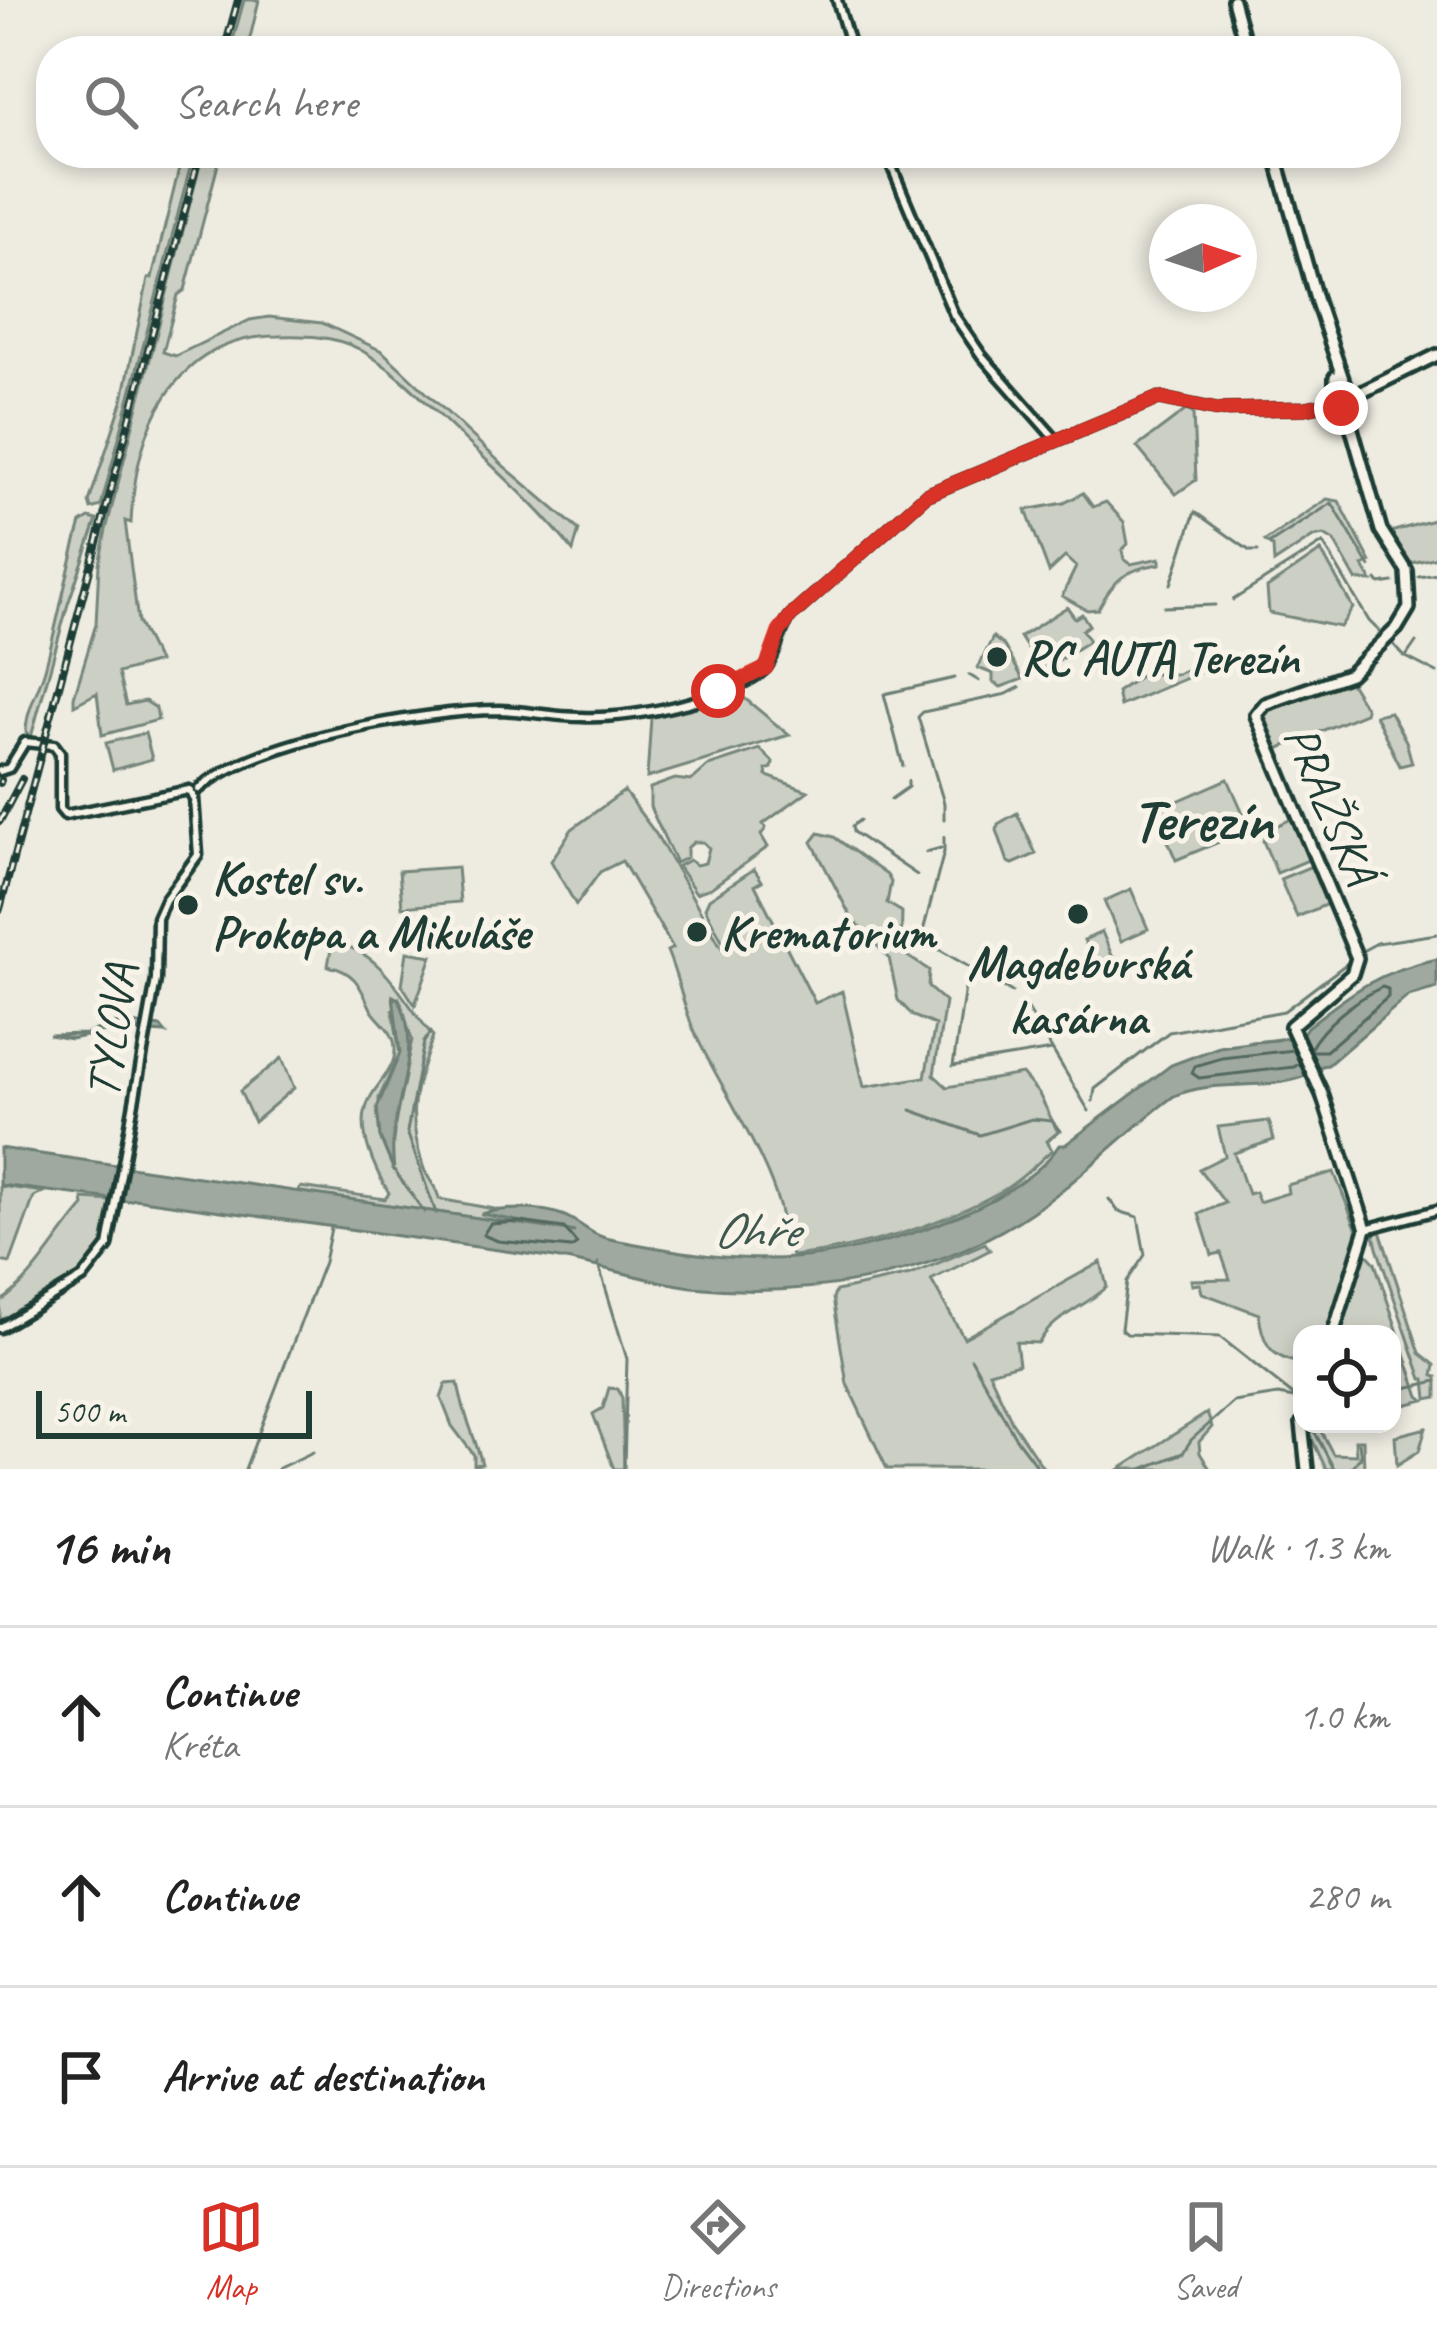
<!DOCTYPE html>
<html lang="en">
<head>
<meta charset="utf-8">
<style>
	:root { --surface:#fff; --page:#f6f6f6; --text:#222; --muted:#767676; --line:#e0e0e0; --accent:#d93025 }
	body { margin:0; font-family:Caveat,sans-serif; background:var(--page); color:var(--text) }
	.controls { position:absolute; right:36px; bottom:36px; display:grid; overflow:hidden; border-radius:24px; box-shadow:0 6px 18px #0003 }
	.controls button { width:108px; height:108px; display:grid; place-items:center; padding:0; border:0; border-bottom:3px solid var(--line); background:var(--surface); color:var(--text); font:60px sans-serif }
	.compass { position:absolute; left:1149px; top:204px; width:108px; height:108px; border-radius:50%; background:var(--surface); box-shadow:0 6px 18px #0003; rotate:87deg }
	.scale { position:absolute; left:36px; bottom:30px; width:276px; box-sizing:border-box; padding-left:12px; border:6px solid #1f3d34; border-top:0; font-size:33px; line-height:42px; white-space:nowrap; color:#1f3d34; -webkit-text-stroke:9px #f7f3e8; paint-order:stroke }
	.stop { position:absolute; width:36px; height:36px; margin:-27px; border:9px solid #d93025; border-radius:50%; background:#fff }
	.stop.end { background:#d93025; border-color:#fff; box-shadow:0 3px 12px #0008 }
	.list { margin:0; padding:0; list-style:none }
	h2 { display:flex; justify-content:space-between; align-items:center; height:156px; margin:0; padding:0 48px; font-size:51px }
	h2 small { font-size:39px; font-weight:400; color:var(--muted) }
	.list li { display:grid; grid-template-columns:78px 1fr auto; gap:36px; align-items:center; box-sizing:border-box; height:180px; padding:0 48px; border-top:3px solid var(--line) }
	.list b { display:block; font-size:45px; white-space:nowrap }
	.list p { margin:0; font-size:39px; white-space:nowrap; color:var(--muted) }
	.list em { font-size:39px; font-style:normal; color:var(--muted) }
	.icon { flex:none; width:66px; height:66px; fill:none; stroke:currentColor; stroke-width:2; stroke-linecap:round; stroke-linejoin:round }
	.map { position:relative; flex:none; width:1437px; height:1469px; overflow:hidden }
	.search { position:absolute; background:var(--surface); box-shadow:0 6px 18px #0003; left:36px; right:36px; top:36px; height:132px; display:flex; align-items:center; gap:30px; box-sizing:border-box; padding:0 42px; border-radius:48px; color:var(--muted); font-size:45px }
	.sheet { height:696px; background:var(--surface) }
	nav { display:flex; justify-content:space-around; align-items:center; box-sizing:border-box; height:168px; border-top:3px solid var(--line); background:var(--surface); font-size:33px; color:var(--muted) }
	nav a { display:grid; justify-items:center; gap:6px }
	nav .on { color:var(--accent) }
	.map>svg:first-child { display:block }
</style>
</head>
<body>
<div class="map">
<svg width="1437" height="1469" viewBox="0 0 1437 1469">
	<rect width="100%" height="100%" fill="#eeece1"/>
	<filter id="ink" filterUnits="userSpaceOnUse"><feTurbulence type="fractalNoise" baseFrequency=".00833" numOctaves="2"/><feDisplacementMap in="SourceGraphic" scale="24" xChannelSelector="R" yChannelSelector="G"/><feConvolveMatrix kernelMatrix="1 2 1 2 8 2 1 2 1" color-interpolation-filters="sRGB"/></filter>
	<g filter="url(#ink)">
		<path fill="#cccfc4" stroke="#76867c" stroke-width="3" fill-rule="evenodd" d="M244,0H259L247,51H230Z
			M183,153H194L101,506L91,509L89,502L123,399L148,279L152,278Z
			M203,153H221L185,290L178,295L163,352L175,356L250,320L269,317L322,323L382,351L506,468L579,530L573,551C539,507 497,471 457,432C426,403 397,370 359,349C334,336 306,335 278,336C172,337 135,432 131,523L125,521L138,622L158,662L118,673L126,705L145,701L156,708L158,720L102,735L97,693L74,705V697L96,624L99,564L106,530Z
			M1186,410L1193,413L1196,480L1176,494L1137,447Z
			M1083,493L1093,507L1106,502L1124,522L1128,544L1122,550L1124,559L1131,564L1160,558V564C1126,569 1114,579 1098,609L1087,610L1062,596L1076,567L1065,557L1049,572L1026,510L1064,503Z
			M1327,499L1339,501L1371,562L1363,566L1372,581L1356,580L1334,541L1324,535L1313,537L1274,563L1273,547L1265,541Z
			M89,518L97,520L68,604L31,737L26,732C26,710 39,690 45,669C58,621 67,571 81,523Z
			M1437,519V557L1408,564L1387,533Z
			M1321,551L1353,608L1340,627L1269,613L1267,588Z
			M1067,607L1075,618L1082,614L1089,625L1082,630L1089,641L1042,671L1020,637Z
			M993,637L1004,646L1023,679L1001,687L993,682V674L978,668Z
			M1196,666L1199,673L1120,706L1117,692L1143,674H1177Z
			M1348,679L1366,709L1365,713L1273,751L1260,719L1262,710Z
			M737,692L789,735L647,778L651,718Z
			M1390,712L1406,741L1412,763L1400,766L1375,715Z
			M145,733L152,759L113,770L106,743Z
			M760,749L773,762L772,768L766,770L767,776L808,791L763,824L766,828L761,835L768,847L711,888L696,893L678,866L689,860L696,865L705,863L709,848L703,842H694L687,848V857L676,863L650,807V788L675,779L691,781L708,766Z
			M1228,779L1250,829L1176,860L1155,811Z
			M624,791L656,834L723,950L726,948L705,908L709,899L754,869L762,881L755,885L815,1003L842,991L864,1087L925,1077L935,1025L913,1016L898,1000L889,958L852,919L812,842L819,833L834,837L887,875L891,882L887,903L902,912L901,952L929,970L928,987L945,1002L934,1075L947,1087L1022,1074L1039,1094L1058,1132L1047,1141L1052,1150C1036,1164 1019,1182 1000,1192C938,1226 863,1249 792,1256L789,1248L782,1245C795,1196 716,1082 694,1031C683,1005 678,977 667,951L673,948L622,861L600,872L576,905L551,861L572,829Z
			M1017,813L1036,854L1013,864L1008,862L997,830L998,824Z
			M1294,818L1311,859L1277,873L1263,841L1267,830Z
			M1314,865L1330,903L1297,917L1280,879Z
			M457,867L460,902L402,907L399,871Z
			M1131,889L1148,929L1121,941L1104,901Z
			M1102,932L1116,965L1098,973L1084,940Z
			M332,943C383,949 403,1002 433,1036C415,1092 405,1108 423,1166C427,1179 437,1186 439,1199L494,1209L484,1214L574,1229L575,1232L297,1192L301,1187L385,1199L389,1193C375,1170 357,1132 367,1105C373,1085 396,1072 395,1048C394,1029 379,1023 371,1009C360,986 356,972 328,966ZM399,999L412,1040L392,1127L393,1169L380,1137L379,1098L400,1053L393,1011Z
			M407,952L432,956L415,1005L402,985Z
			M282,1058L294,1088L254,1122L240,1091Z
			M1269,1121L1274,1140L1234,1153L1248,1194L1255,1192L1259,1202L1288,1193L1287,1185L1334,1172L1360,1238L1325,1334H1302V1363C1270,1359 1262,1342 1259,1314L1202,1293L1200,1284L1192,1285L1191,1280L1230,1279L1221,1253L1212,1255L1199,1214L1225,1203L1199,1169L1225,1156L1218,1127Z
			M0,1186L44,1192L34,1197L10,1263L0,1261Z
			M83,1199L112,1201L104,1245L80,1278L0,1324V1302C36,1278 56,1237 84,1206Z
			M1380,1231L1420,1353L1435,1365L1433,1376L1437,1377V1397L1427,1399L1425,1379H1422L1377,1248L1374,1235Z
			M985,1243L990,1250L931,1280L964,1338L1101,1262L1107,1287C1085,1307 1052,1317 1039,1343L1016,1342L1019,1364L989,1372L1012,1422L1044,1469H887L847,1384L833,1298L836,1291L910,1275Z
			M1365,1252L1375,1263L1419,1396L1424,1400L1392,1408V1334H1336Z
			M458,1383C462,1412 475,1436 482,1464L474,1465V1455L452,1426L441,1398L446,1384Z
			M609,1388L618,1389L622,1398L624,1469H614L593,1414L603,1408Z
			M1207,1413L1212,1427L1199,1442L1200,1453L1210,1469H1120Z
			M1305,1424H1317L1333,1454L1356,1455L1355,1440H1363L1364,1469H1326Z
			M1426,1428L1419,1451L1397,1465L1395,1436Z"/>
		<path fill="#9fa99f" stroke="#6c7e74" stroke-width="3" d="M1437,959V988L1408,996L1328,1065C1315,1065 1310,1076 1297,1079C1258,1090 1213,1079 1174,1096C1120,1135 1078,1184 1020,1220C925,1279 802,1299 692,1287C644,1281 596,1264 548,1257L135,1199L128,1201L0,1185V1148L575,1232L481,1214C505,1207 548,1206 571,1219C594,1232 592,1236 620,1241C678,1252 734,1262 794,1258C866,1254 1018,1209 1059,1145H1065L1171,1065L1219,1047L1301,1036L1307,1027C1353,991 1379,971 1437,959Z
			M393,996L399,999C427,1059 385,1107 394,1170L380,1137L377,1108L400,1053Z
			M130,1023L161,1027L166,1033L115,1030L71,1039L49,1035L87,1034L110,1024Z"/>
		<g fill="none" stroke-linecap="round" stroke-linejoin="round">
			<path stroke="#52685f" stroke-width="3" d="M1310,1049C1324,1024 1355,1000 1382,987L1388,989V997L1326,1051H1311
				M1294,1050L1222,1058L1195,1066L1192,1073L1199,1078L1294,1067L1300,1063
				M520,1222L564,1228L577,1244L571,1248L498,1241L483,1235L490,1224Z"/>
			<path stroke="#6c7e74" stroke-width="3" d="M1270,543L1332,503L1370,567
				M1419,577L1437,574
				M1377,580L1380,584L1393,582
				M1171,584L1195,512L1250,551H1258
				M1233,600L1323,543L1369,621L1380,632
				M1164,607L1215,605
				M1394,645L1404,656L1437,673
				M1407,655L1416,642
				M969,675L979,681
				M903,766L884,694L955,678
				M891,799L908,787V781
				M944,819V803L918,717L923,712L1007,694L1020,687
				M860,820L852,826L853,832L917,875
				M944,837V852L921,939L1012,992
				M926,852L941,848
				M1364,950L1377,943L1437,934
				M965,987L953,1066L1052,1050
				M1026,1006L1089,1111
				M431,1032L424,1042L407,1132L436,1213
				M1250,1042L1278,1040
				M1093,1101L1095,1089L1169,1032L1284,1011L1350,961
				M911,1110L980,1135L1032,1119L1052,1121L1060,1131
				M394,1170L424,1212
				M1109,1199L1118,1211L1138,1217L1145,1255L1127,1281L1121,1329L1127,1334L1220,1337L1302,1402
				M598,1263L627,1359L624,1469
				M971,1358L1015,1437L1039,1469
				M1392,1391L1437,1381
				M1311,1425L1334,1469
				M1357,1461L1361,1457L1359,1443
				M245,1469L324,1262L331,1228
				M277,1469L313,1452
				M1142,1469L1183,1453L1191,1440L1234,1402L1278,1395L1294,1398
				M1349,1469L1355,1463"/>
			<defs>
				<path id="minor" d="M837,0L852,51
					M886,153L954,315L982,356L1056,440
					M0,771L9,768L25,742L54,745L60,753V809L65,815L189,790
					M199,789C254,740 426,710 500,710C527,711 555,717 582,717C631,719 720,701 760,673C777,661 777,633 790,617L926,495L1159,398L1217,410L1306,408L1335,402
					M1366,1229L1437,1210
					M0,1328L83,1278L108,1246L156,980L157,918L165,900L198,855L194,798L189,790"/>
				<path id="major" d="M1233,0L1247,51
					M1275,153L1317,302L1347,391
					M1335,377V402L1346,408
					M1352,397L1437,355
					M1333,1334L1366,1229L1322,1094L1291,1026L1352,974L1357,958L1256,715L1265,704L1350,674L1397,628L1409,608L1407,571L1381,530L1346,408
					M1302,1423L1307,1469"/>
			</defs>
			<use href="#minor" stroke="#1f3d34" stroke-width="15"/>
			<use href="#major" stroke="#1f3d34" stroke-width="18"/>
			<use href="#minor" stroke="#f7f3e8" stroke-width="6"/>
			<use href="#major" stroke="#f7f3e8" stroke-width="9"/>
			<defs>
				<path id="rail" d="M224,51L238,0
					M0,783L1,780
					M0,821L22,779
					M0,909L200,153"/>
			</defs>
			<use href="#rail" stroke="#1f3d34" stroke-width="8"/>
			<use href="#rail" stroke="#f7f3e8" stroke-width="3" stroke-dasharray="9" stroke-linecap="butt"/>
		</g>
	</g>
	<g fill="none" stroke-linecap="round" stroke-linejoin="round" filter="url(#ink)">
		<path stroke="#d93025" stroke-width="15" d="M718,691L766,668L779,632L790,617L926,495L1159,398L1217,410L1306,408L1336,402L1341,408"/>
	</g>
	<g fill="#1f3d34" stroke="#f7f3e8" stroke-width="4.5">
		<circle cx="997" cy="657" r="12"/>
		<circle cx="188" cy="905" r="12"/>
		<circle cx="1078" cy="914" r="12"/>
		<circle cx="697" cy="932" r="12"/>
	</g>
	<g text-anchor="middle" stroke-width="10" stroke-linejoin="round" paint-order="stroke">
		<g font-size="48" font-weight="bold" fill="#1f3d34" stroke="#f7f3e8" text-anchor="start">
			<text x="1021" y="674">RC AUTA Terezín</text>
			<text x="212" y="894">Kostel sv.<tspan x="212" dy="55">Prokopa a Mikuláše</tspan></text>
			<text x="721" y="949">Krematorium</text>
			<text x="1078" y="979" text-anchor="middle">Magdeburská<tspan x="1078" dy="55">kasárna</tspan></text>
		</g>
		<g font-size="48" fill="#1f3d34" stroke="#f7f3e8">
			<text transform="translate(1332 804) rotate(67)" y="17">PRAŽSKÁ</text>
			<text transform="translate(110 1031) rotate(-82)" y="17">TYLOVA</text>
		</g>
		<g font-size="51" font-style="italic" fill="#3f584f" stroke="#f7f3e8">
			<text x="755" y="1247">Ohře</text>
		</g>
		<g font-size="60" font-weight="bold" fill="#1f3d34" stroke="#f7f3e8">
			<text x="1202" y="840">Terezín</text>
		</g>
	</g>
</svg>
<div class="controls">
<button><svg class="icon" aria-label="locate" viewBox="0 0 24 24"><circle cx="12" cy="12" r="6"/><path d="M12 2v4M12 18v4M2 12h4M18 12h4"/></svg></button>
</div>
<svg class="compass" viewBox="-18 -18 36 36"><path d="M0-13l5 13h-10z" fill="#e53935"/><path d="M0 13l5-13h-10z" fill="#767676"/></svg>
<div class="scale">500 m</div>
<div class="stop" style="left:718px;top:691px"></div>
<div class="stop end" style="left:1341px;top:408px"></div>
<div class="search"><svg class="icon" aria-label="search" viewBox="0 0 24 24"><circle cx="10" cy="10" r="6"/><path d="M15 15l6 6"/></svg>Search here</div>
</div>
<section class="sheet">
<h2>16 min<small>Walk · 1.3 km</small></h2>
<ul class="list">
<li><svg class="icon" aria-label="ahead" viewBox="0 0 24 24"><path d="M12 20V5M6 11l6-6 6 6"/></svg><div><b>Continue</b><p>Kréta</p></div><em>1.0 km</em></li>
<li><svg class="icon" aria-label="ahead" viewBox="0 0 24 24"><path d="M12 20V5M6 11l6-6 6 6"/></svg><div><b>Continue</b></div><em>280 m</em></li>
<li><svg class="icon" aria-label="arrive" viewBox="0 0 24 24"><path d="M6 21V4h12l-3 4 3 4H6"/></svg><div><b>Arrive at destination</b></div></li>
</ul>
</section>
<nav>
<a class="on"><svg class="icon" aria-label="map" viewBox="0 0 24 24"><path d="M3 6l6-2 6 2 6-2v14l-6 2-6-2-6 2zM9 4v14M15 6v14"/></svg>Map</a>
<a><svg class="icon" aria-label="directions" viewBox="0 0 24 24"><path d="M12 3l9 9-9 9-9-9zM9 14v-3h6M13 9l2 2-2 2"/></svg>Directions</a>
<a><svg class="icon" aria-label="saved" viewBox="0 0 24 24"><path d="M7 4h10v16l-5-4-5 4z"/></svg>Saved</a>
</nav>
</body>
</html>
